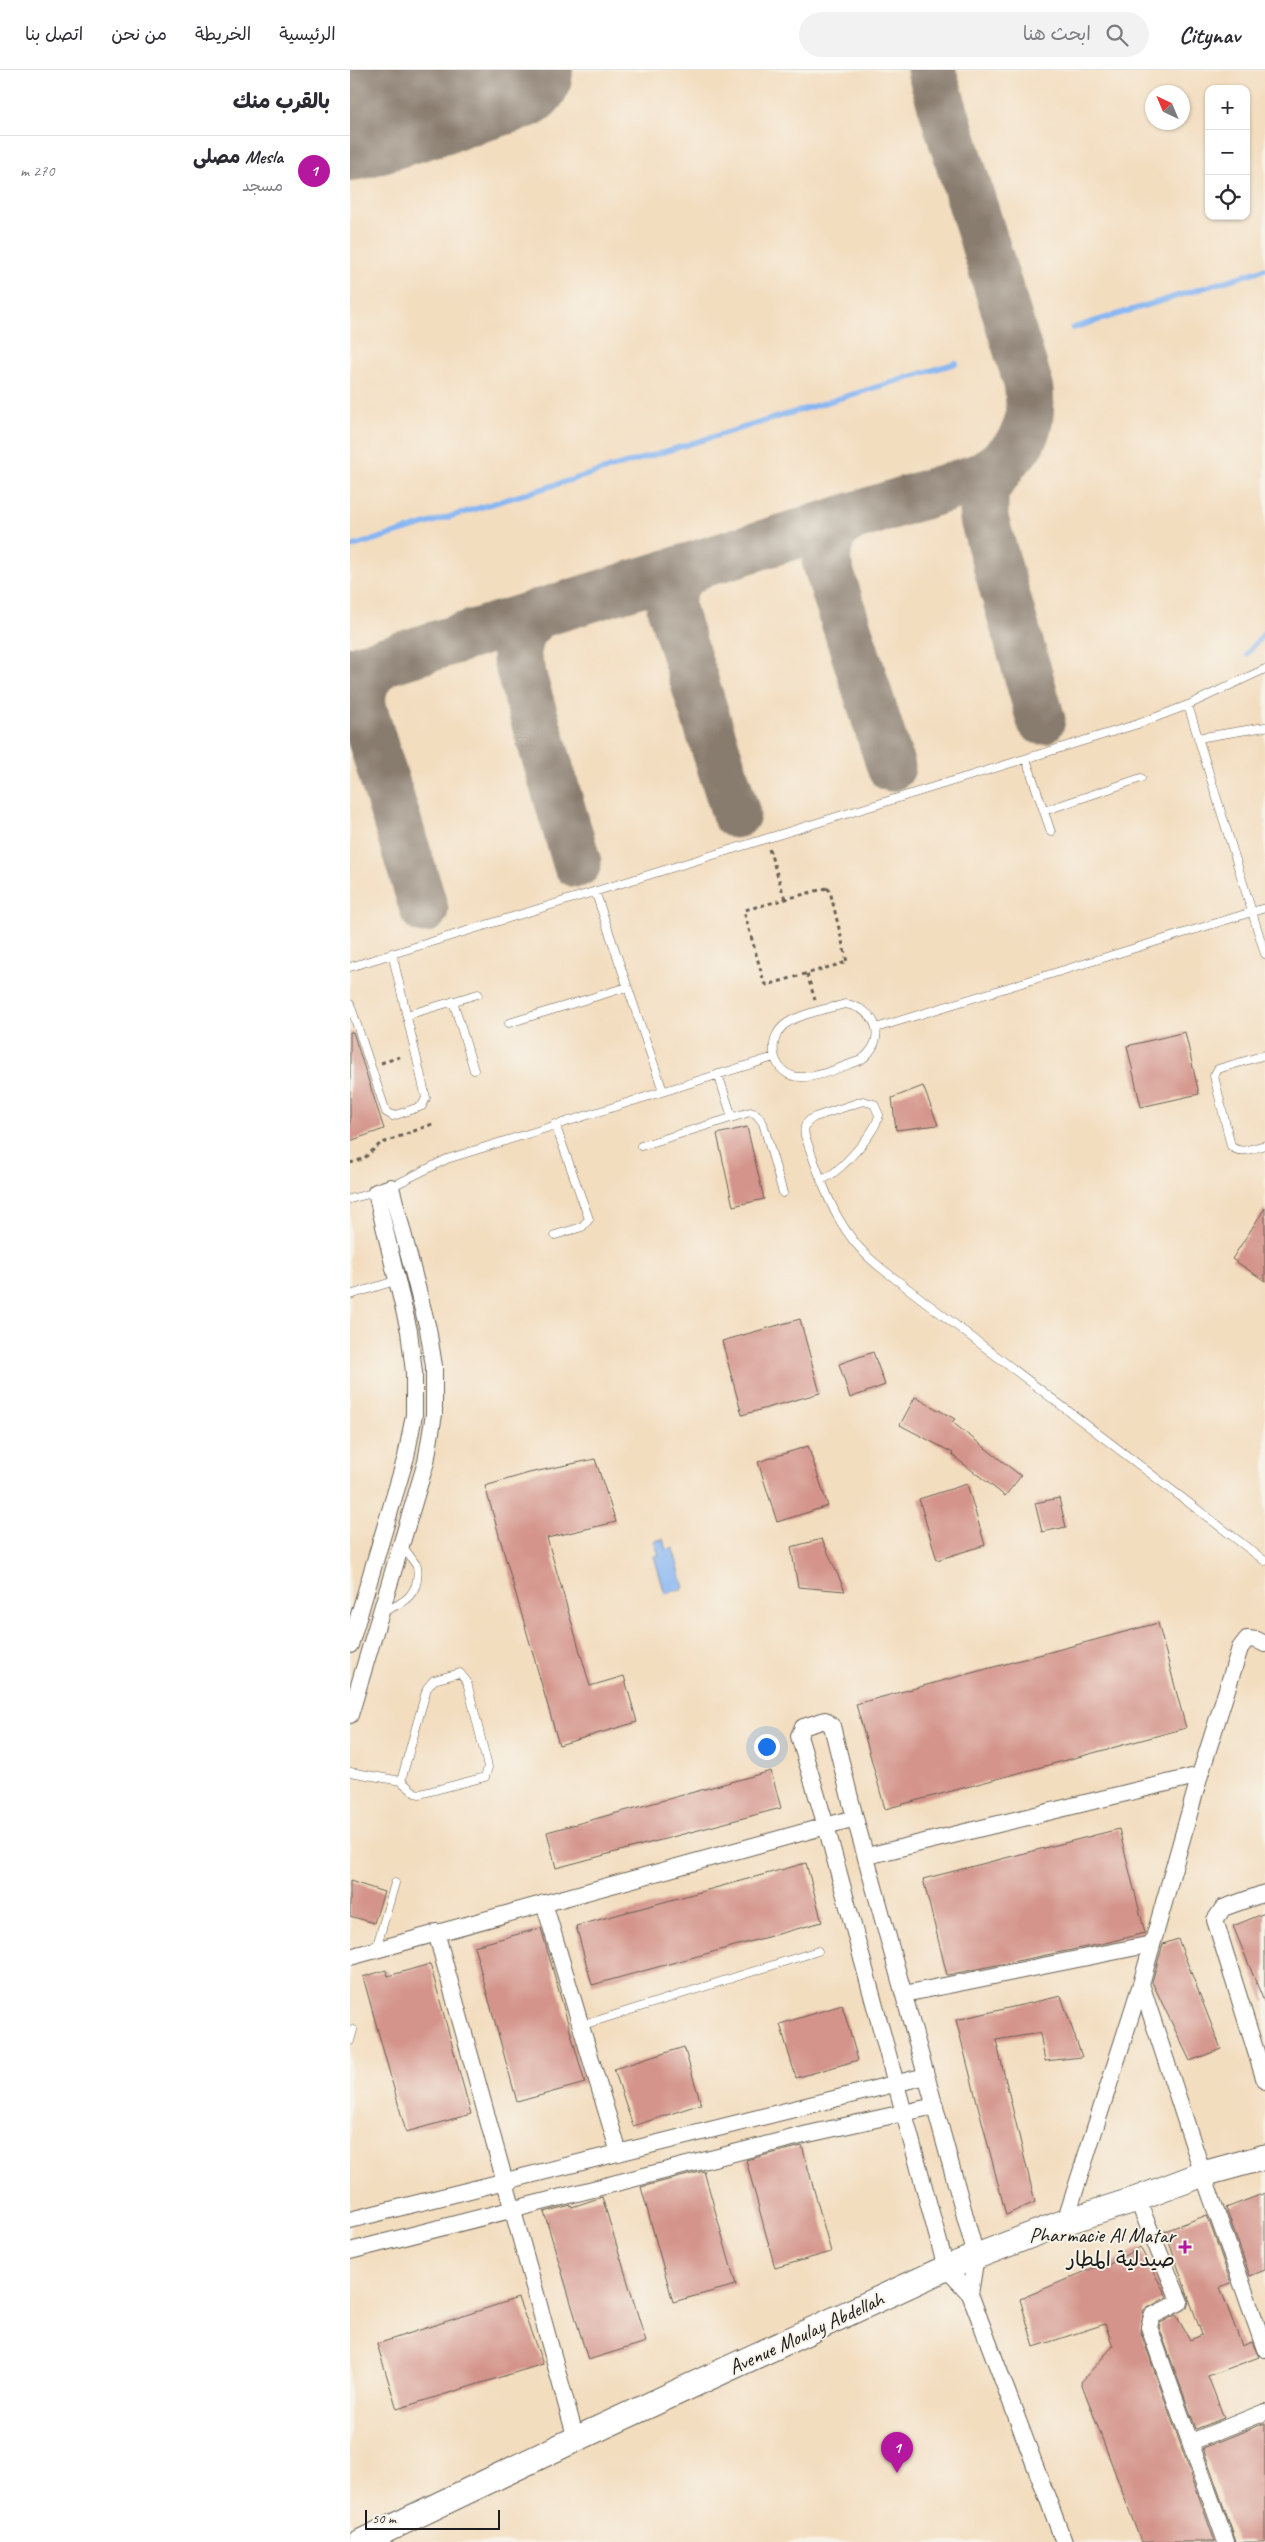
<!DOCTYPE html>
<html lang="ar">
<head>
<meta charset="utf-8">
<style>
	:root { --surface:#fff; --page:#f2f2f3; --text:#2b2b33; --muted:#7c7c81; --line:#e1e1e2; --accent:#b5179e }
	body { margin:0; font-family:Caveat,"Playpen Sans Arabic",sans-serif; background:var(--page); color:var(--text); direction:rtl }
	.controls { position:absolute; right:15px; top:15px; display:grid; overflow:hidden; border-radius:10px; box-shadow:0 1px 4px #0004 }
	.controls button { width:45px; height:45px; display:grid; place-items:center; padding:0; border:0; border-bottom:1px solid var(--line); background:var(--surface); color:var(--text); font:25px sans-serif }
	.compass { position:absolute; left:795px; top:15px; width:45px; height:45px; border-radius:50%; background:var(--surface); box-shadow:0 1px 4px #0004; rotate:316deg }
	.scale { position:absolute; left:15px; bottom:12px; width:135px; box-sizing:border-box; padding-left:5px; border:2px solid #1c1c1c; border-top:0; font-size:14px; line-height:18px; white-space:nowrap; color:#1c1c1c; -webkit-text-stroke:4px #f7f3e8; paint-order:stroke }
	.you { position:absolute; left:416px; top:1676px; width:18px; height:18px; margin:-12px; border:4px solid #fff; border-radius:50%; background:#1a73e8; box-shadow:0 0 0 8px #1a73e833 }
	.badge { display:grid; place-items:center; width:32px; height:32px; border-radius:50%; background:var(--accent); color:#fff; font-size:16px; font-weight:700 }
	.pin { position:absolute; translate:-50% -41px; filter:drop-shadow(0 1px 2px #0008) }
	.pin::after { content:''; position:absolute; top:26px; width:18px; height:15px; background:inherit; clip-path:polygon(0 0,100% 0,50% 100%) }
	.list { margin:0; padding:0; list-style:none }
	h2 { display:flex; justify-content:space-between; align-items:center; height:65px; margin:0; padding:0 20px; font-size:21px }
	h2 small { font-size:16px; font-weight:400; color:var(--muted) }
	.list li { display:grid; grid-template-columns:32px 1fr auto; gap:15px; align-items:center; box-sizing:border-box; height:70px; padding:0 20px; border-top:1px solid var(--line) }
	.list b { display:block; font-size:19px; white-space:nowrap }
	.list p { margin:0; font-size:16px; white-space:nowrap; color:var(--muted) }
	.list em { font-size:16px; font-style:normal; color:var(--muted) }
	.icon { flex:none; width:28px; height:28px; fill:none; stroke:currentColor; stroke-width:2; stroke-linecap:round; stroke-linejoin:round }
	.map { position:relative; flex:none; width:915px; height:2472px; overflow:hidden; direction:ltr }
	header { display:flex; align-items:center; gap:30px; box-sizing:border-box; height:70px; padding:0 25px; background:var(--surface); border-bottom:1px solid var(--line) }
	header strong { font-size:24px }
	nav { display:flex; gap:28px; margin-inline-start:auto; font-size:18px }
	.search { width:350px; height:45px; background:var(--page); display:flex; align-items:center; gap:12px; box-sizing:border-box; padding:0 18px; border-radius:28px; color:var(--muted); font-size:19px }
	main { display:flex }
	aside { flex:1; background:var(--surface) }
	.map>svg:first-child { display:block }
</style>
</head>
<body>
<header>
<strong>Citynav</strong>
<div class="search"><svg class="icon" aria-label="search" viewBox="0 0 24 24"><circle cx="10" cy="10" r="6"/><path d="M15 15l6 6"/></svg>ابحث هنا</div>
<nav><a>الرئيسية</a><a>الخريطة</a><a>من نحن</a><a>اتصل بنا</a></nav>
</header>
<main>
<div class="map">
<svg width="915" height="2472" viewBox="0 0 915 2472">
	<rect width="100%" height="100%" fill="#f7f3e8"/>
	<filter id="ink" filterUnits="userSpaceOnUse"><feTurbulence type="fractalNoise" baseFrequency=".02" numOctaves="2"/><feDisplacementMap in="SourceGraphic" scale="10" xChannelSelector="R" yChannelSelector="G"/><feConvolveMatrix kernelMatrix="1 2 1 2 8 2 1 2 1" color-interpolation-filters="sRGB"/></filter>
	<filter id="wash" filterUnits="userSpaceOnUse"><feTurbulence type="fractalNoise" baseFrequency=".0096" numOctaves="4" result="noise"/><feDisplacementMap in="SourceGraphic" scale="20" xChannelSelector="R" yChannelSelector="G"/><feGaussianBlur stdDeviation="1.12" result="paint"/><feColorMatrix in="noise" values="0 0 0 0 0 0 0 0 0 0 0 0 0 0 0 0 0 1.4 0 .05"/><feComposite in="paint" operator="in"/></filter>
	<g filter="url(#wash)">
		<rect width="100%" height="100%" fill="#f3ddbf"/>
		<path fill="#87b6f2" stroke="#526987" d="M313,1469L316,1480L323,1478L334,1518L315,1524L304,1486L309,1485L304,1471Z"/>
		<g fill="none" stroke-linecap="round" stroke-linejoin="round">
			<path stroke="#87b6f2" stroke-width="5.5" d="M723,258L915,199
				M0,477L606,293
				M897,584L915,562"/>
			<path stroke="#887c6e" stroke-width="49" d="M652,395L634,420V449L691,650
				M499,448C481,459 478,470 476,491L541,697
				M346,495C328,507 320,515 321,537L386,744
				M189,543C172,557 166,567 167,589L227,793
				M34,591C17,606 10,615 12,637L74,839
				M0,602L628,408C669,385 686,362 678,313L581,0"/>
			<path stroke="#887c6e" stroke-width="122" d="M0,50L162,0"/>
		</g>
		<g id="blocks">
			<path fill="#d4948b" d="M0,962H3L34,1059L0,1071Z
				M835,962L849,1024L791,1037L777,976Z
				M573,1016L588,1055L546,1060L542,1028Z
				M397,1057L414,1129L383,1136L367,1064Z
				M915,1138V1211L882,1189Z
				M450,1249L470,1323L392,1345L372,1271Z
				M523,1282L535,1315L500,1328L489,1294Z
				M565,1327L605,1349L602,1352L671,1406L655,1426L602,1385L603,1383L550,1355Z
				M458,1376L478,1436L427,1452L408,1392Z
				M245,1389L266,1452L197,1468L240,1616L274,1606L287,1652L209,1675L135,1416L179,1403Z
				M617,1414L635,1475L587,1490L569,1429Z
				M709,1428L716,1457L692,1462L685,1433Z
				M472,1469L495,1521L448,1517L441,1477Z
				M808,1553L836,1658L535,1739L506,1634Z
				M421,1701L431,1738L206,1798L197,1762Z
				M769,1759L795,1863L751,1874L597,1905L573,1809Z
				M456,1793L472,1852L242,1915L226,1856Z
				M0,1811L34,1822L24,1853L0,1846Z
				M915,1843V1934L883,1856Z
				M191,1858L235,2013L167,2032L124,1876Z
				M828,1869L871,1979L840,1991L802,1912L813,1874Z
				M80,1894L121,2044L56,2062L13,1907L36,1900L38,1906Z
				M711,1926L732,1987L695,1991L690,1963L646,1970L685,2132L656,2145L606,1950Z
				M492,1935L508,1990L446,2008L430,1954Z
				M334,1977L351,2034L283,2056L264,1999Z
				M452,2076L481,2182L425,2198L396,2090Z
				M354,2101L386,2215L323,2232L291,2117Z
				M915,2123V2200L900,2206L876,2138Z
				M252,2127L296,2272L238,2290L194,2142L221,2135L222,2137Z
				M857,2145L881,2213L870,2217L892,2276L902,2272L909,2287L858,2306L874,2348L846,2359L809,2257L810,2253L826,2245L840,2270L852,2265L815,2161Z
				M790,2177L817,2227L794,2240L790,2260L865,2472H791L731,2312L763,2276L755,2254L684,2277L670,2229L748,2196L751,2199Z
				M168,2228L193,2294L47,2339L27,2274Z
				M915,2353V2472H886L853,2378Z"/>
		</g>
	</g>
	<g filter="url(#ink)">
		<use href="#blocks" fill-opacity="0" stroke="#676055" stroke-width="1"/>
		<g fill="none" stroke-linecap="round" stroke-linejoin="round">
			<defs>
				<path id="service" d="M838,635L915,884
					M848,668L915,657
					M676,689L701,762
					M694,741L791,708
					M245,821L313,1021
					M0,897L788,654L838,635L915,599
					M103,931L124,1000
					M0,934L36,1042L43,1046L72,1036L76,1028L42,883
					M495,934C528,939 538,970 511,990C493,996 471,1007 452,1007C422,1008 414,968 437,953C453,943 477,939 495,934Z
					M57,945L128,924
					M159,953L277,917
					M526,958L915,838
					M915,985L868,999L864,1006L881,1076C890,1085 904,1078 915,1075
					M368,1004L382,1047
					M291,1076L400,1042L406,1044L413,1053L433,1123
					M471,1110C489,1104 526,1062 529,1045L524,1034L513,1031L465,1047C456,1051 453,1057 455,1066C474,1118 486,1163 531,1198L915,1491
					M41,1117L97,1089L424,987
					M0,1129L26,1122
					M205,1165L232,1157L239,1149L205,1054
					M0,1225L48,1210
					M32,1542C54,1533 71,1524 67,1496L51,1474
					M0,1702L51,1711L65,1723L70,1724L135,1707L138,1697L117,1612L110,1603L84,1610L77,1618L51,1711
					M26,1879L45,1813
					M230,1956L468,1881
					M0,1971L3,1960"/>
				<path id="minor" d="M0,1575L56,1387L64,1345V1302L59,1261L26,1122L41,1117L78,1259L84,1296V1344L76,1392L0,1645
					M517,1786L850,1705
					M915,1823L873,1838L865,1850L915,2011
					M194,1833L269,2083
					M86,1862L226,2369
					M0,1887L505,1748
					M791,1914L853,2104L915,2279
					M554,1924L802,1874
					M787,2129L830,2232L802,2246L799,2257L876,2472
					M0,2150L576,2006
					M715,2152L791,1914L850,1705L890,1578L897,1569L907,1570L915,1574
					M0,2181L458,2064L585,2036
					M620,2224L626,2186L505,1748L482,1656L475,1650L453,1657L449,1666L476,1756L596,2198L620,2224L714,2472
					M841,2372L915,2342"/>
				<path id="primary" d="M11,2472L226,2369L596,2198L715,2152L787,2129L853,2104L915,2087"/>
			</defs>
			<use href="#service" stroke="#676055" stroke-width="9"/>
			<use href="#minor" stroke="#676055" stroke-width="18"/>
			<use href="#primary" stroke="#676055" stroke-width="27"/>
			<path stroke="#676055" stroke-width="3" stroke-dasharray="4 4" stroke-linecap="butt" d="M419,779L435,829
				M477,818L480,821L497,892L417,915L414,912L395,845V840Z
				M457,904L465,930
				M31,993L53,986
				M0,1093L13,1089L30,1074L85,1053"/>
			<use href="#service" stroke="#fff" stroke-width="8"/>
			<use href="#minor" stroke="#fff" stroke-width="16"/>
			<use href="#primary" stroke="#fff" stroke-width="25"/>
		</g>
	</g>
	<path fill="#b5179e" stroke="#f7f3e8" stroke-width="2" d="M832.5 2169.5h5v5h5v5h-5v5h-5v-5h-5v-5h5z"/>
	<g text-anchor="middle" stroke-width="4" stroke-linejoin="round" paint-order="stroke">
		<g font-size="21" fill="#1c1c1c" stroke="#f7f3e8" text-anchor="end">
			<text x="825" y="2172">Pharmacie Al Matar<tspan x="825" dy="24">صيدلية المطار</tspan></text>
		</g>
		<g font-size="21" fill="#1c1c1c" stroke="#f7f3e8">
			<text transform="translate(456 2263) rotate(-25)" y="7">Avenue Moulay Abdellah</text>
		</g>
	</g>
</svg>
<div class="controls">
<button>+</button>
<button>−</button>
<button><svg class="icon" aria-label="locate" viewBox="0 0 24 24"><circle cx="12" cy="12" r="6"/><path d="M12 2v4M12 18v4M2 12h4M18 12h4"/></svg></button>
</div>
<svg class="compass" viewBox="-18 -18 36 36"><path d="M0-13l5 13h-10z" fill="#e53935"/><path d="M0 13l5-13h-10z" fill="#7c7c81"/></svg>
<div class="scale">50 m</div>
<div class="you"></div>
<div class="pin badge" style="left:547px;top:2403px">1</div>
</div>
<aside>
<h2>بالقرب منك<small></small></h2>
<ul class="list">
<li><span class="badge">1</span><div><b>Mesla مصلى</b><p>مسجد</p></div><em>270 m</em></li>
</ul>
</aside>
</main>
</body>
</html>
